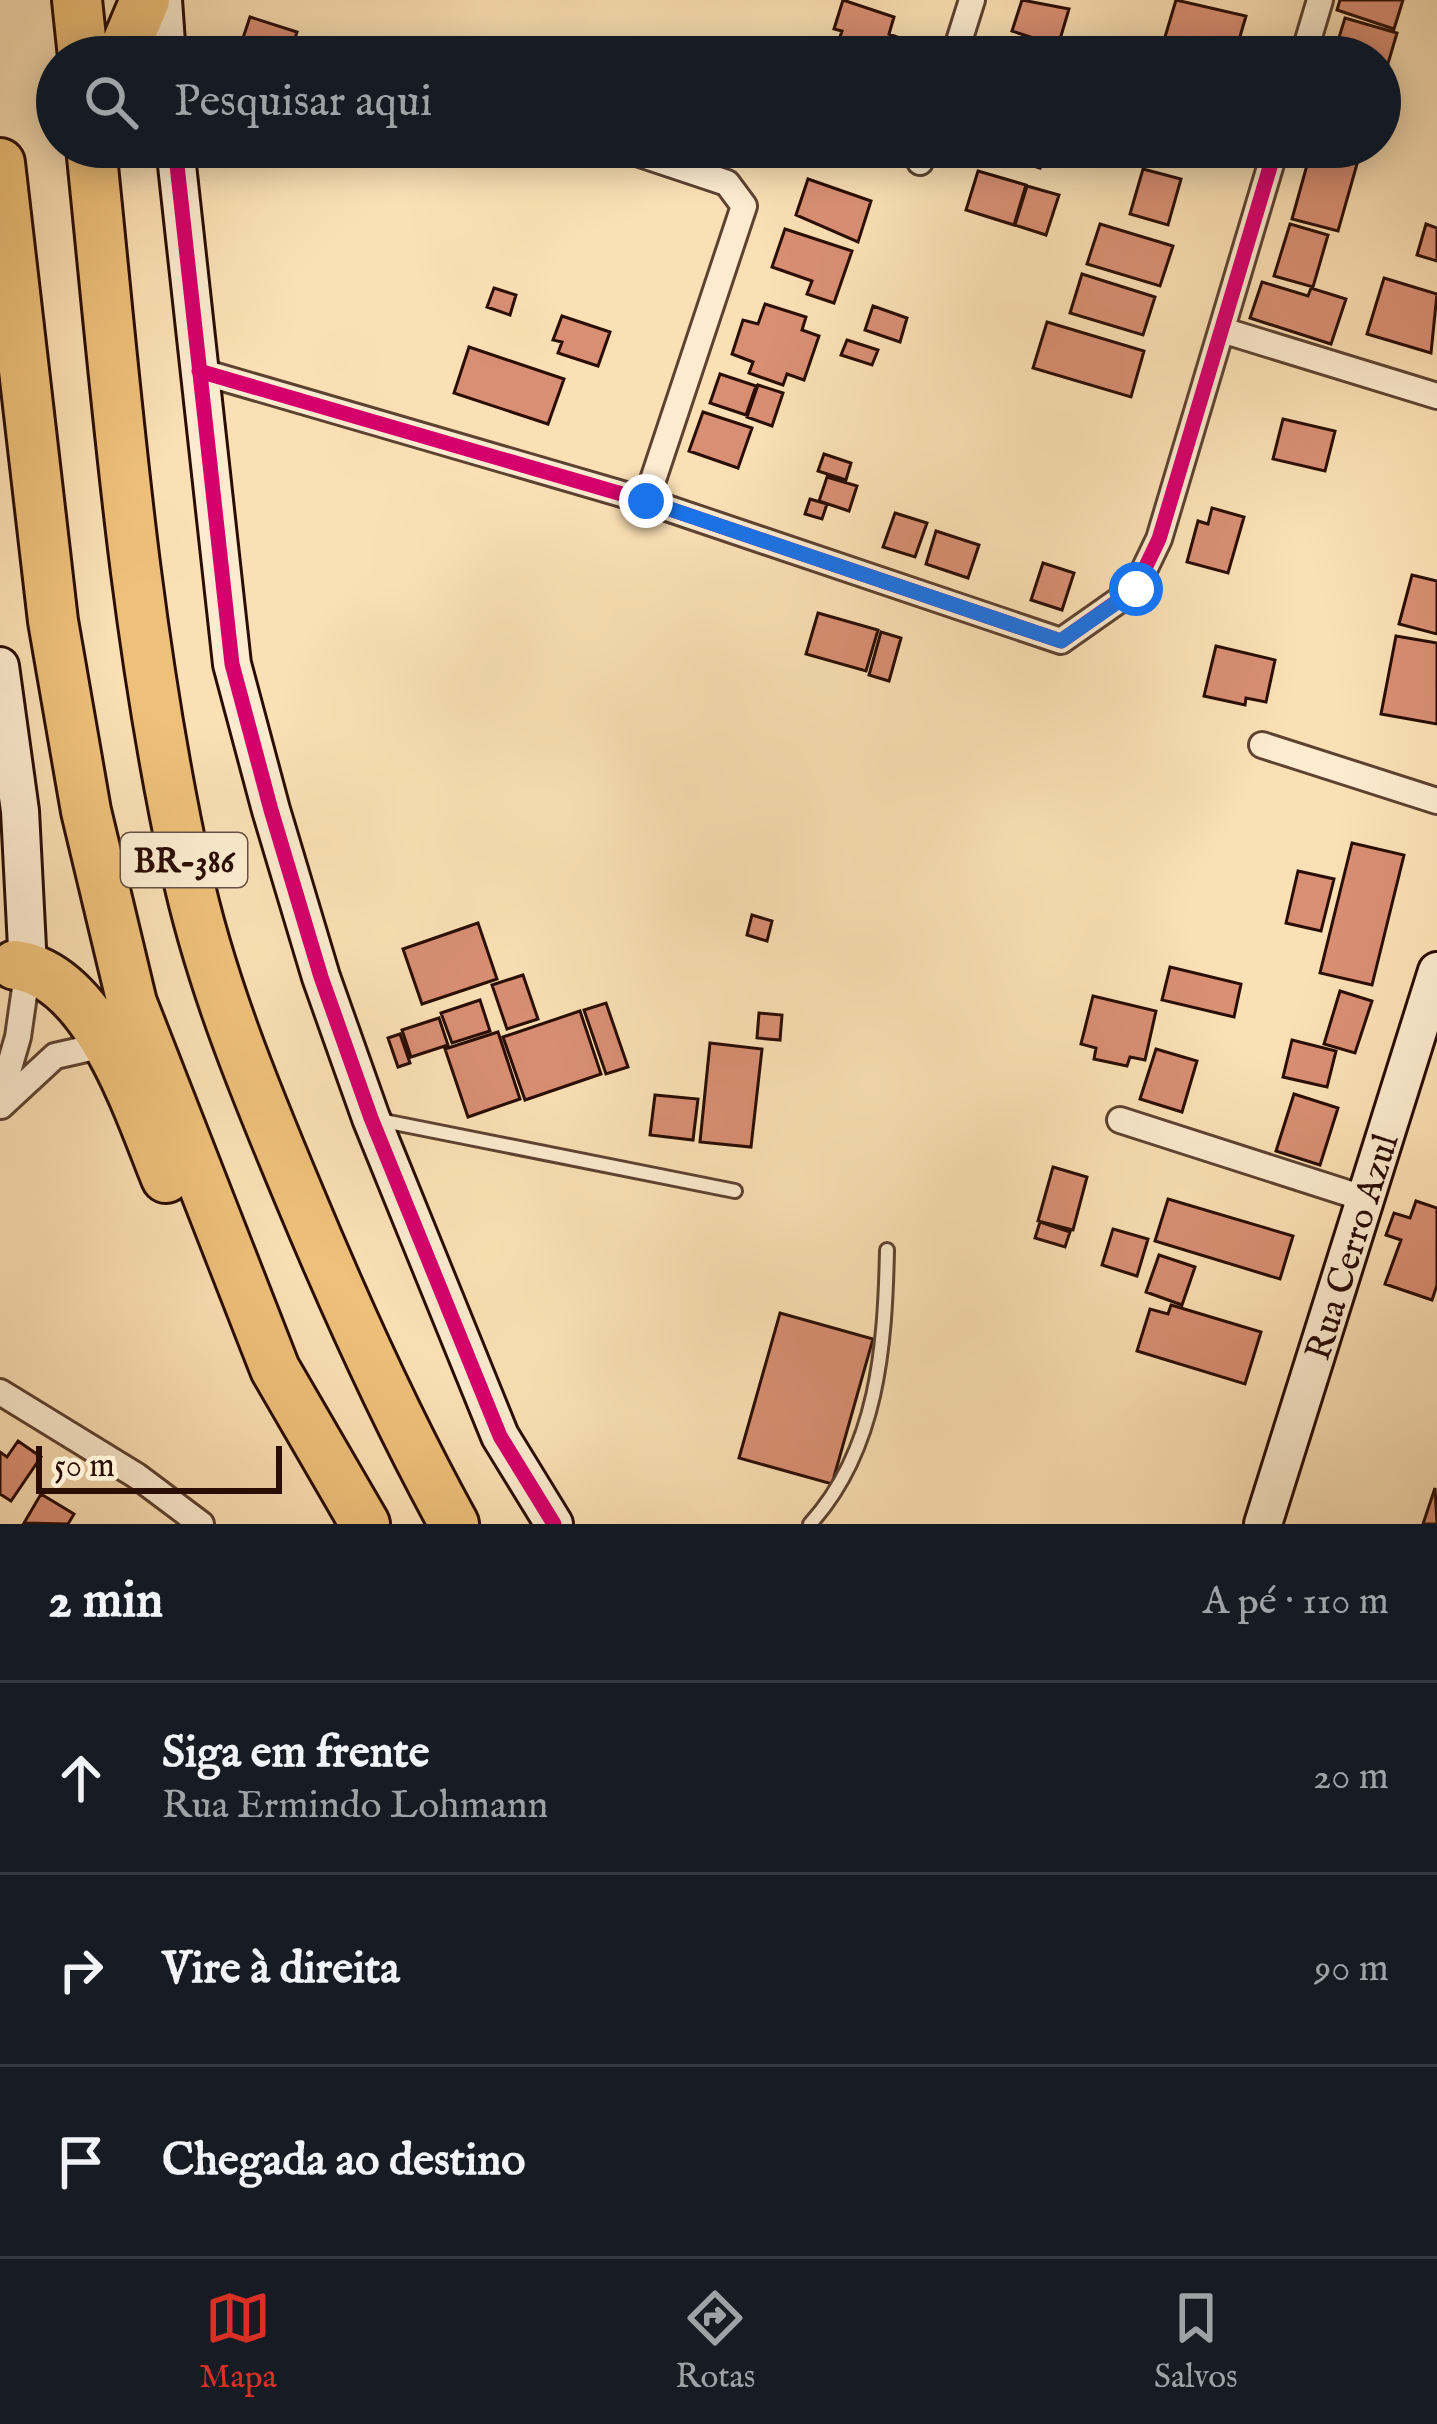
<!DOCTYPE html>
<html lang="pt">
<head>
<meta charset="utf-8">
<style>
	:root { --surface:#171b24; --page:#20242c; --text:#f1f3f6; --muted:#9ea1a6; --line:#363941; --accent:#d93025 }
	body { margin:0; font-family:"IM FELL English",serif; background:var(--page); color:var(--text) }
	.scale { position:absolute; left:36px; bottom:30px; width:246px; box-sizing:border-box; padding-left:12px; border:6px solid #2a0d04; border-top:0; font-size:33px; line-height:42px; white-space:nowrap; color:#2a0d04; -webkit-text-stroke:9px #fcebcf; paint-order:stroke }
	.stop { position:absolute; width:36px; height:36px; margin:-27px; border:9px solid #1a73e8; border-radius:50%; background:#fff }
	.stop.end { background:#1a73e8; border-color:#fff; box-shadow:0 3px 12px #0008 }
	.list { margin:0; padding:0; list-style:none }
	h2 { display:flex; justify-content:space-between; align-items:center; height:156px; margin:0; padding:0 48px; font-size:51px }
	h2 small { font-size:39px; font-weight:400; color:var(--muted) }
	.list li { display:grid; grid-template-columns:78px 1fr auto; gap:36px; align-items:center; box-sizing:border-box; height:192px; padding:0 48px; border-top:3px solid var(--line) }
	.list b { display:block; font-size:45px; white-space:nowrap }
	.list p { margin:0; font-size:39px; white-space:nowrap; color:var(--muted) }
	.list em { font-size:39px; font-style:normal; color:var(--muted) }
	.icon { flex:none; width:66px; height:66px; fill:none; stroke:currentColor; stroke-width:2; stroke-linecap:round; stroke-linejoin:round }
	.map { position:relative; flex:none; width:1437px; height:1524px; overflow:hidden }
	.search { position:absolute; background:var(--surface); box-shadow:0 6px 30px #0003; left:36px; right:36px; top:36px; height:132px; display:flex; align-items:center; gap:30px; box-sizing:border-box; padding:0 42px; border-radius:66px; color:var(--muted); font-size:45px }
	.sheet { height:732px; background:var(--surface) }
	nav { display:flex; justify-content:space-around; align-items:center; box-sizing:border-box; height:168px; border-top:3px solid var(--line); background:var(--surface); font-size:33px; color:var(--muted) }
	nav a { display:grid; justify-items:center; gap:6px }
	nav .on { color:var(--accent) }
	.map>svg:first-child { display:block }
</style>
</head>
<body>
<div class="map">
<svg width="1437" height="1524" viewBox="0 0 1437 1524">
	<rect width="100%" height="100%" fill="#fbe0b5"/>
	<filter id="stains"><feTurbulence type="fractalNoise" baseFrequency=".00167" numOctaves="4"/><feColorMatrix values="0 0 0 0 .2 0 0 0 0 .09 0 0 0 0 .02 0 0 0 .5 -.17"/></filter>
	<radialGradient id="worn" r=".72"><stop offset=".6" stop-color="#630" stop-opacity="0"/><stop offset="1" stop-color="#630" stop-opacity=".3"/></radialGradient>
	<path fill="#d98f74" stroke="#2a0d04" stroke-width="3" d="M843,0L894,17L889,34L897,37L890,57H833L842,31L834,29Z
		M1022,0L1069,9L1058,46L1012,31Z
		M1176,0L1246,16L1234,57H1197L1162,47Z
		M1340,0H1403L1394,29L1337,10Z
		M250,17L297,32L290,53L243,38Z
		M1345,18L1397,33L1384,77L1380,57H1333Z
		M808,147H849L843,166L805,154Z
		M973,147H1045L1040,168Z
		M1312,147L1359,157L1338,231L1292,219Z
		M1143,169L1181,179L1168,225L1130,214Z
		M978,171L1026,185L1014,225L966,210Z
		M808,179L871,201L858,242L796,215Z
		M1027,186L1059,195L1046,235L1015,225Z
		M1100,224L1173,246L1160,286L1087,264Z
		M1290,224L1328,235L1313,287L1274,276Z
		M1426,224L1437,228V261L1417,255Z
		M785,229L852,251L834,303L807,294L812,281L772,267Z
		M1082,274L1155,297L1143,335L1070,313Z
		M1384,278L1437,294L1431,353L1367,334Z
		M1262,282L1308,296L1311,288L1346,299L1331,344L1250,318Z
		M494,288L516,295L510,315L487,307Z
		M765,304L806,317L802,330L819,336L804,380L787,374L783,385L749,373L753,362L732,354L743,320L758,324Z
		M873,306L907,318L900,342L865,330Z
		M562,316L610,332L598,366L558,353L562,342L553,340Z
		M1047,322L1144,351L1131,397L1033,368Z
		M847,340L878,350L872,365L841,355Z
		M469,347L564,379L548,424L454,393Z
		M720,374L756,386L746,415L710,403Z
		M758,385L783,393L772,426L747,417Z
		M703,412L752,428L738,468L689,451Z
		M1283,419L1335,431L1325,471L1273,459Z
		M824,454L851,463L846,480L818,471Z
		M827,477L857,486L849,511L819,501Z
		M810,499L827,504L822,519L805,514Z
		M1212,508L1244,517L1228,573L1187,562L1198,521L1208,524Z
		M895,513L927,523L915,557L883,547Z
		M936,531L979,545L968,578L926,564Z
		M1043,563L1074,573L1062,610L1031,600Z
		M1412,575L1437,581V634L1399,624Z
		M818,613L878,630L866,671L806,654Z
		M881,632L901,638L889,681L869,675Z
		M1396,636L1437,643V724L1381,714Z
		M1216,646L1275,660L1266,702L1246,698L1245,705L1204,696Z
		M1352,843L1404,855L1372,985L1320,973Z
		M1298,871L1334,879L1321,931L1286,923Z
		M752,915L772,921L767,941L747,935Z
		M478,923L497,979L422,1004L403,949Z
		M1170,967L1241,984L1234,1017L1162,1000Z
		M523,975L538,1019L507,1029L492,985Z
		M1340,991L1372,1001L1355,1053L1324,1044Z
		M1093,996L1156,1011L1145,1060L1130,1057L1127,1066L1094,1059L1096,1048L1081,1044Z
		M480,1000L490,1031L452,1043L441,1013Z
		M606,1003L628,1067L606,1074L584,1010Z
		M580,1011L601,1074L525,1100L503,1037Z
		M759,1013L782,1015L780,1040L757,1038Z
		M439,1018L448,1045L411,1057L402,1030Z
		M498,1032L520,1099L468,1117L445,1049Z
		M400,1034L410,1063L398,1067L388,1038Z
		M1292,1040L1336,1051L1327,1087L1283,1077Z
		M710,1043L762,1049L751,1147L700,1142Z
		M1156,1049L1197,1061L1182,1112L1140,1099Z
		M1294,1094L1338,1108L1320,1165L1276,1151Z
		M655,1095L698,1099L693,1140L650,1135Z
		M1053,1167L1087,1177L1073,1230L1038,1221Z
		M1168,1199L1293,1236L1280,1279L1155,1241Z
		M1416,1201L1437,1208V1285L1432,1300L1385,1284L1401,1240L1386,1235L1394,1213L1410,1218Z
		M1040,1222L1070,1232L1065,1247L1035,1238Z
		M1113,1229L1148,1239L1137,1276L1102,1265Z
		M1159,1255L1195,1267L1182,1305L1146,1292Z
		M1171,1305L1261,1332L1245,1384L1137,1351L1150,1309L1168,1314Z
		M780,1313L873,1339L832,1484L739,1458Z
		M18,1441L41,1457L11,1501L0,1494V1452L7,1457Z
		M1435,1488L1437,1524H1423Z
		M41,1494L74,1514L68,1524L24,1523Z"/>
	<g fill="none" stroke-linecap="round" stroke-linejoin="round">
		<defs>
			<path id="lane" d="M379,1120L735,1191
				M810,1524C878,1449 885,1346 887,1250"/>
			<path id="street" d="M954,57L972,0
				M1303,57L1320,0
				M619,147L727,183L744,206L646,501
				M920,162L925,147
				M1222,330L1437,396
				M199,371L646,501L1061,641L1135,589L1159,539L1276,147
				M1262,745L1437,801
				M0,1099L18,1037L28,967
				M1,1106L55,1056L108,1044
				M1120,1120L1366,1199
				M0,1392L137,1476L201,1524"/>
			<g id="secondary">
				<path d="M163,0L167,57"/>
				<path d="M175,147L232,664L271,810L321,977L371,1118L500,1436L554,1524"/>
				<path d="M0,666L20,811L28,967"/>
				<path id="s1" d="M1263,1524L1437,971"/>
			</g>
			<path id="highway" d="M77,0L83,57
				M121,57L145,0
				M91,147C116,389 134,631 186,869C210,981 255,1090 299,1195C346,1308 395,1417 454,1524
				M0,163L53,621L86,811L132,1003L275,1369L365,1524
				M15,965C97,976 139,1112 166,1178"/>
		</defs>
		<use href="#lane" stroke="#5e4230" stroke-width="18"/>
		<use href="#street" stroke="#5e4230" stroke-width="30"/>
		<use href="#secondary" stroke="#2a0d04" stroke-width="42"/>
		<use href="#highway" stroke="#2a0d04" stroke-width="54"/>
		<use href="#lane" stroke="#fcebcf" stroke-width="12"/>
		<use href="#street" stroke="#fcebcf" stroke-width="24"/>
		<use href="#secondary" stroke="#fcebcf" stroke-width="36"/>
		<use href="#highway" stroke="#eec07a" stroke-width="48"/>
		<defs>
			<path id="cycleway" d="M175,147L232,664L271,810L321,977L371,1118L500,1436L554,1524
				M199,371L646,501L1061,641L1135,589L1159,539L1276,147"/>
		</defs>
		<use href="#cycleway" stroke="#fcebcf" stroke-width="22"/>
		<use href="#cycleway" stroke="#d6006c" stroke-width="15"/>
	</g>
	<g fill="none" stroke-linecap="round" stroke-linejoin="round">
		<path stroke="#1a73e8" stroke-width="15" d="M646,501L1061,641L1136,589"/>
	</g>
	<g text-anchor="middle" stroke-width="9" stroke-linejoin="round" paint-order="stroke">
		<rect fill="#fcebcf" stroke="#695041" stroke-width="3" x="121" y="833" width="126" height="54" rx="9"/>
		<g font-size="33" font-weight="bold" fill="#2a0d04">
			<text x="184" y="872">BR-386</text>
		</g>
		<g font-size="36" fill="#2a0d04" stroke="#fcebcf">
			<text dy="13" stroke="none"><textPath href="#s1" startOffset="291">Rua Cerro Azul</textPath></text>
		</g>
	</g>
	<rect width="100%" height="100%" filter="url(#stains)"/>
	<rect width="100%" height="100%" fill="url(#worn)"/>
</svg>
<div class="scale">50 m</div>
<div class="stop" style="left:1136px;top:589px"></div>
<div class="stop end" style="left:646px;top:501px"></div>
<div class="search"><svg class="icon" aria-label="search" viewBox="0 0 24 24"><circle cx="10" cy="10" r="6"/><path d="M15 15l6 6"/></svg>Pesquisar aqui</div>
</div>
<section class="sheet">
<h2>2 min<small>A pé · 110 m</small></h2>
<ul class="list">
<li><svg class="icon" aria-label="ahead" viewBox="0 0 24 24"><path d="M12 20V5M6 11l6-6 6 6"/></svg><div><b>Siga em frente</b><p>Rua Ermindo Lohmann</p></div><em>20 m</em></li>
<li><svg class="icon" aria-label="right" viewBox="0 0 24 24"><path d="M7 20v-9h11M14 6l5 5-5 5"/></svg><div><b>Vire à direita</b></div><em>90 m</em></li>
<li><svg class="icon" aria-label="arrive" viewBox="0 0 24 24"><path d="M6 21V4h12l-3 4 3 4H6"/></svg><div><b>Chegada ao destino</b></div></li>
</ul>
</section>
<nav>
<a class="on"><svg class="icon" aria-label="map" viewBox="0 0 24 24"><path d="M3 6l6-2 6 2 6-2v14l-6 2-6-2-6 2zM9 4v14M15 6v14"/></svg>Mapa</a>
<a><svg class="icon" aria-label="directions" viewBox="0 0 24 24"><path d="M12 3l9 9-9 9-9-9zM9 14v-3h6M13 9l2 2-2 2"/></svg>Rotas</a>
<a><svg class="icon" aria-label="saved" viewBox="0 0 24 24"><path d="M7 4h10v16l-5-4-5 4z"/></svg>Salvos</a>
</nav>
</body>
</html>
